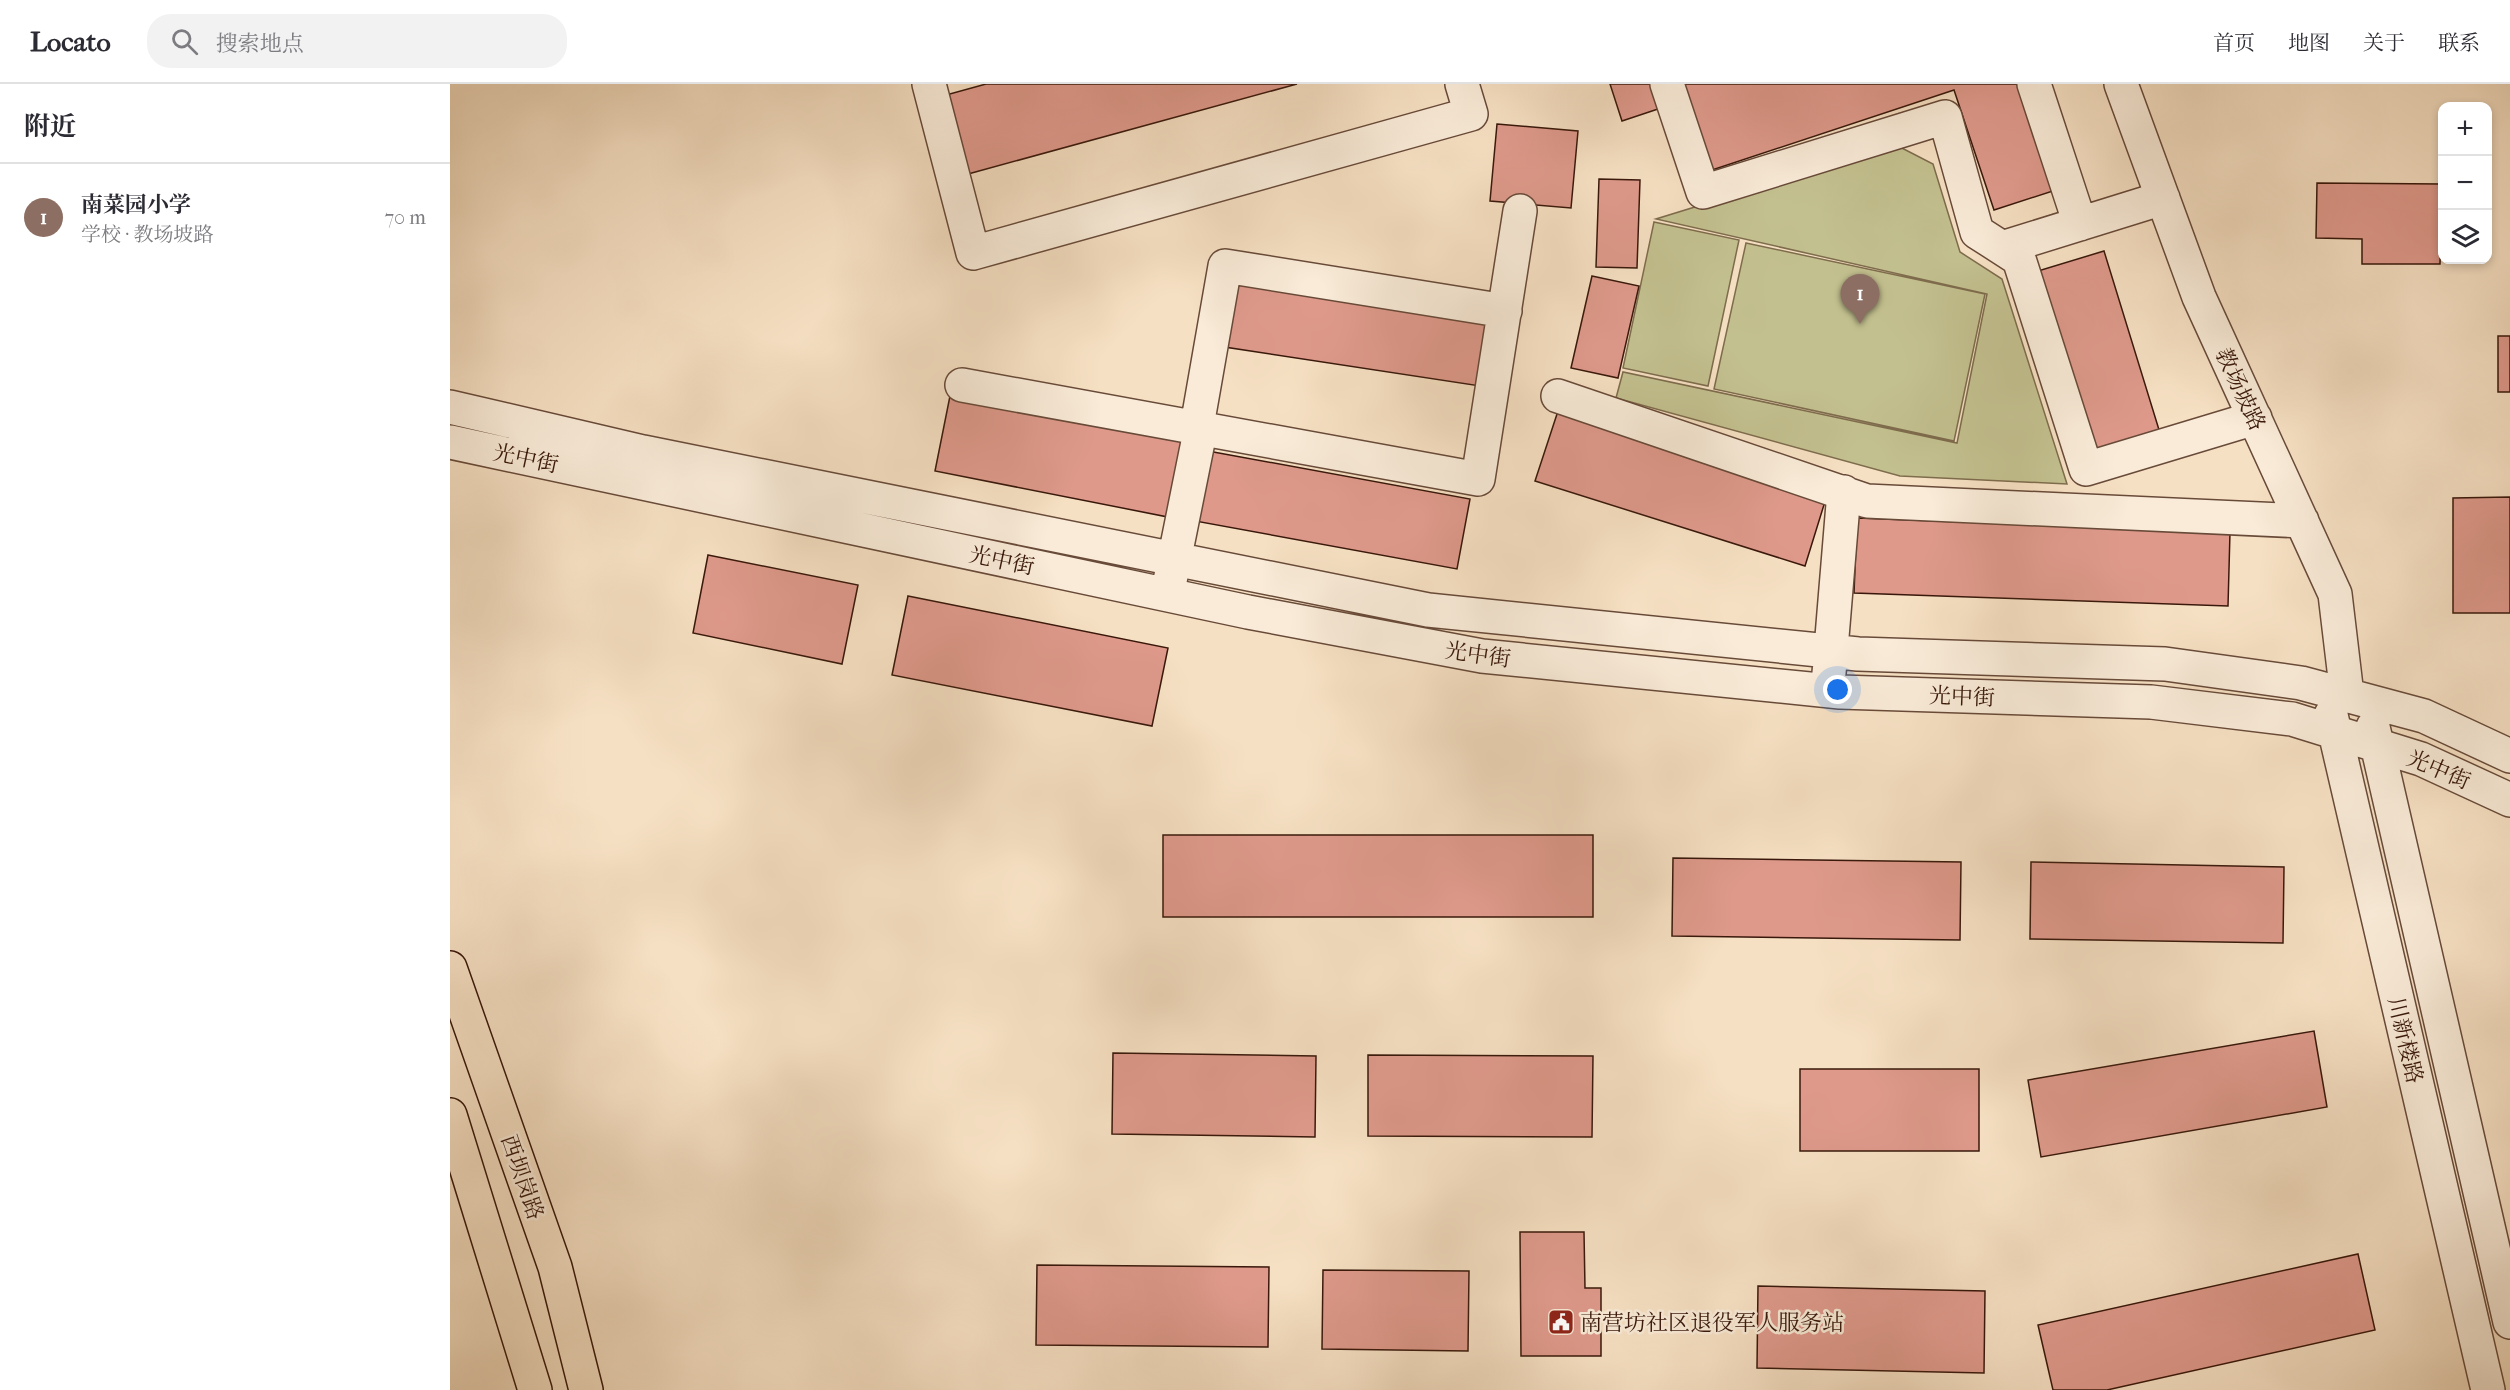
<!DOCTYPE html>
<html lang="zh">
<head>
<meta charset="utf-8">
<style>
	:root { --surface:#fff; --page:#f2f2f3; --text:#2b2b33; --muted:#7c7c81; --line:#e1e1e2; --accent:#d93025 }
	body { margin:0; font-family:"IM FELL French Canon","Noto Serif SC",serif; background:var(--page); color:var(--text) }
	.controls { position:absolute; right:18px; top:18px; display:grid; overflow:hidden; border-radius:12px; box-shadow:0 3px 9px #0003 }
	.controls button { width:54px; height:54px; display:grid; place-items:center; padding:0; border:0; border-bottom:2px solid var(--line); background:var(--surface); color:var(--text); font:30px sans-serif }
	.you { position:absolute; left:1388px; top:606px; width:21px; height:21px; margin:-15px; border:4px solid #fff; border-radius:50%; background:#1a73e8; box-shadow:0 0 0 9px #1a73e833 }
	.badge { display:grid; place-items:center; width:39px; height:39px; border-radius:50%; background:var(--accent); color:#fff; font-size:20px; font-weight:700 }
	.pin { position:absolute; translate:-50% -50px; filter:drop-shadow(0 2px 3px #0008) }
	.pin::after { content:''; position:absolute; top:32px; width:21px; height:18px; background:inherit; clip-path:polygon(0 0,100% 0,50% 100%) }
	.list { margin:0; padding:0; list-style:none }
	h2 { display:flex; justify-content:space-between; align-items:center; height:78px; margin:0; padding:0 24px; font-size:26px }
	h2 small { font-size:20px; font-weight:400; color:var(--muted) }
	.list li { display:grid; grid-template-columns:39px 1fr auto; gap:18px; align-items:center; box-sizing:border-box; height:108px; padding:0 24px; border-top:2px solid var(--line) }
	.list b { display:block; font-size:22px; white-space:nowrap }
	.list p { margin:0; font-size:20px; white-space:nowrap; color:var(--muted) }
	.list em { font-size:20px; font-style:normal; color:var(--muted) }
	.icon { flex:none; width:33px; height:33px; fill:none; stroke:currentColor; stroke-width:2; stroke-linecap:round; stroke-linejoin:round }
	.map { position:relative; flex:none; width:2060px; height:1306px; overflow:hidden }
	header { display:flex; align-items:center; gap:36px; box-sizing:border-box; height:84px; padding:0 30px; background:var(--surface); border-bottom:2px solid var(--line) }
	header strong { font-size:28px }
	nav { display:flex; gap:33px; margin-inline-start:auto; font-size:21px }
	.search { width:420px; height:54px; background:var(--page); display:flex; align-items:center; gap:15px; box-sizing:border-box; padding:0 21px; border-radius:24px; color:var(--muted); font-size:22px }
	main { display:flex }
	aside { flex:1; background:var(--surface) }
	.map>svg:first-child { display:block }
</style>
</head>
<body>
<header>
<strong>Locato</strong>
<div class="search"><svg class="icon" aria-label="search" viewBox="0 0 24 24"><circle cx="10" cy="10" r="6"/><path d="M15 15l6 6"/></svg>搜索地点</div>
<nav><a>首页</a><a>地图</a><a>关于</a><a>联系</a></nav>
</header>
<main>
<aside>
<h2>附近<small></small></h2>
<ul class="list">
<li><span class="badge" style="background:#8d6e63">1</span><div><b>南菜园小学</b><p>学校 · 教场坡路</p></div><em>70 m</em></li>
</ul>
</aside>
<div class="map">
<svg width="2060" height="1306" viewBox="0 0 2060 1306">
	<rect width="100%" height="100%" fill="#f6e0c3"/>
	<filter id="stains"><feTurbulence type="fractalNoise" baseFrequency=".00333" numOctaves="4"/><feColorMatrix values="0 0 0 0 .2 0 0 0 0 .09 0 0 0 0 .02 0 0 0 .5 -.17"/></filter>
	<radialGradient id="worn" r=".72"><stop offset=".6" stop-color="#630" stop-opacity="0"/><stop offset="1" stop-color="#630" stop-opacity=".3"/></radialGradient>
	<path fill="#c3c08f" stroke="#7e6c4d" stroke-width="1.5" d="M1446,61L1483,80L1510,168L1552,195L1617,400L1450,392L1166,314L1173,288L1507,359L1537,210L1206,135Z
		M1204,138L1289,156L1258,302L1173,284Z
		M1296,159L1535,210L1504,357L1264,305Z"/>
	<path fill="#de998b" stroke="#39180b" stroke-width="1.5" d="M536,0H847L518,90L496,11Z
		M1160,0H1203L1211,24L1172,37Z
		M1227,0H1578L1612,104L1544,126L1504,6L1256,88Z
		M1047,40L1128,47L1121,124L1040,117Z
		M1149,95L1190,96L1187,184L1146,183Z
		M1867,99L1992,100L1990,180H1912V155L1866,154Z
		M1654,167L1710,349L1644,369L1588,187Z
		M778,192L1041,232L1030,302L768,262Z
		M1142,192L1189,202L1168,294L1121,284Z
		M2048,252H2060V308H2048Z
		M500,312L733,358L718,433L485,387Z
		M1108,327L1377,411L1355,482L1085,397Z
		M758,367L1020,415L1007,485L745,437Z
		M2060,413V529H2003V414Z
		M1407,434L1780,448L1778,522L1404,509Z
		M258,471L408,501L392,580L243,549Z
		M458,512L718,564L702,642L442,591Z
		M713,751H1143V833H713Z
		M1223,774L1511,778L1510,856L1222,852Z
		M1581,778L1834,783L1833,859L1580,855Z
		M1864,947L1877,1023L1591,1073L1578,996Z
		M663,969L866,972L865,1053L662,1050Z
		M918,971L1143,972L1142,1053L918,1052Z
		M1350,985H1529V1067H1350Z
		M1070,1148H1134L1135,1204H1151V1272H1071Z
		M1908,1170L1925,1246L1657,1306H1603L1588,1241Z
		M587,1181L819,1183L818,1263L586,1261Z
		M873,1186L1019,1187L1018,1267L872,1265Z
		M1308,1202L1535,1207L1534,1289L1307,1284Z"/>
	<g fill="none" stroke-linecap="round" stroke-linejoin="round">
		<defs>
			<path id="minor" d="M479,0L523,169L1021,30L1012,0
				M1217,0L1253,108L1495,33L1527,148L1569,175L1636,385L1805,334
				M1584,0L1630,140
				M1671,0L1749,213L1885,510L1897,611
				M1552,164L1713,114
				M512,301L1028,395L1070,127
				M1108,312L1417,417L1852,437
				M0,323L193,368L978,526L1408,570L1715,580L1851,599L1974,632L2060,672
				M747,342L775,182L1055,227
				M0,358L798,528L1032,572L1390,608L1701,618L1842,635L1971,675L2060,716
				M720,497L751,343
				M1379,589L1394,408
				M1881,631L2038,1306
				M1923,643L2060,1238"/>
			<path id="major" d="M0,884L105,1183L136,1306
				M0,1031L85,1306"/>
		</defs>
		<use href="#minor" stroke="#684a39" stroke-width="36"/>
		<use href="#major" stroke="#39180b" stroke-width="36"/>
		<use href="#minor" stroke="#f9ebd8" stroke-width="33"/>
		<use href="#major" stroke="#f6e0c3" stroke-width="33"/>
	</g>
	<defs>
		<symbol id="civic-square" viewBox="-11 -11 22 22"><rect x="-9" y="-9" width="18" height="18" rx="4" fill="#8f2418" stroke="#f9ebd8"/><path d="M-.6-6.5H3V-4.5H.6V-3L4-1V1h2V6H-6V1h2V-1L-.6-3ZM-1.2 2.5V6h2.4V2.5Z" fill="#fff"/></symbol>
	</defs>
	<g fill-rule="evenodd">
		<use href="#civic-square" x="1096" y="1223" width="30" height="30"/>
	</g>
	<g text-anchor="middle" stroke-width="5" stroke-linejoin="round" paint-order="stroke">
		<g font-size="22" fill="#39180b" stroke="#f9ebd8">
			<text transform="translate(1791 305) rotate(65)" y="8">教场坡路</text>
			<text transform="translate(76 374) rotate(12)" y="8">光中街</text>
			<text transform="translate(552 476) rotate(12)" y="8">光中街</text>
			<text transform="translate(1028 570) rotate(8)" y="8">光中街</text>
			<text transform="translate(1512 612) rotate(2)" y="8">光中街</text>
			<text transform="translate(1989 685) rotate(23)" y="8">光中街</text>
			<text transform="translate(1956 956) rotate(77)" y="8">川新楼路</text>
			<text transform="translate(73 1093) rotate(71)" y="8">西坝岗路</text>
		</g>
		<g font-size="22" fill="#39180b" stroke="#f9ebd8" text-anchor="start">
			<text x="1130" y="1246">南营坊社区退役军人服务站</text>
		</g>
	</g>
	<rect width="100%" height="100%" filter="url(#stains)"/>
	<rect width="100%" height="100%" fill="url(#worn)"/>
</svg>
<div class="controls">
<button>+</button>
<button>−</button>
<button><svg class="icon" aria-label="layers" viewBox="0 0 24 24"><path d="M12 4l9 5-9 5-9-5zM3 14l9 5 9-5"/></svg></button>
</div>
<div class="you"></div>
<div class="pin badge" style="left:1410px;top:240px;background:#8d6e63">1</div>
</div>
</main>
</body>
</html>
